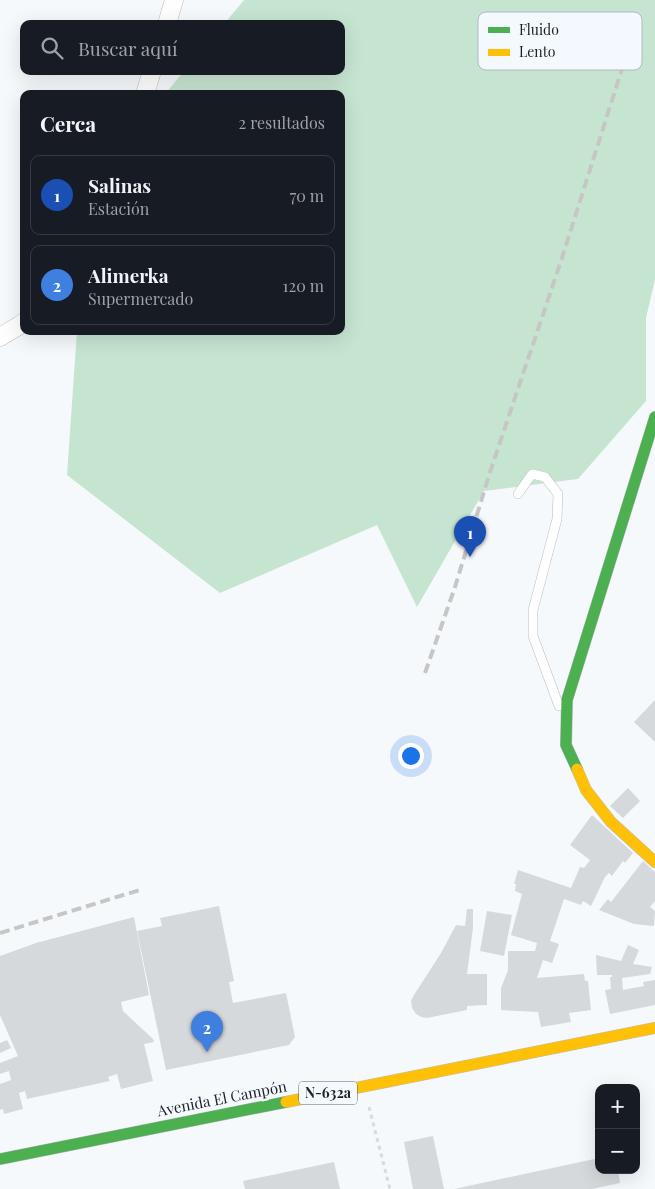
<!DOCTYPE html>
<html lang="es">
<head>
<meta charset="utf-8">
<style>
	:root { --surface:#171b24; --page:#20242c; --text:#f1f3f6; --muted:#9ea1a6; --line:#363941; --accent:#0f766e }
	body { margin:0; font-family:"Playfair Display",serif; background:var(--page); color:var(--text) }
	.controls { position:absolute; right:15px; bottom:15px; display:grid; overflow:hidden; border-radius:10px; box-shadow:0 5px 20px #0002 }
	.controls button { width:45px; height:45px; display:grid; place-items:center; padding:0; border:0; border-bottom:1px solid var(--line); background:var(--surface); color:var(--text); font:25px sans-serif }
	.you { position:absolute; left:410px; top:755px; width:18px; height:18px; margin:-12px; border:4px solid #fff; border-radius:50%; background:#1a73e8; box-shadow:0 0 0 8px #1a73e833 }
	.badge { display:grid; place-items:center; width:32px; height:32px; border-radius:50%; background:var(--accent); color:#fff; font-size:16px; font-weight:700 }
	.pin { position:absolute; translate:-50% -41px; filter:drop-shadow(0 1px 2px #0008) }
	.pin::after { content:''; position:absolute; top:26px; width:18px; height:15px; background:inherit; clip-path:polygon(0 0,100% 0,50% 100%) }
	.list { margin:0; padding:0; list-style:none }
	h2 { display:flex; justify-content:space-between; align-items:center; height:65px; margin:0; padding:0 20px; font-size:21px }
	h2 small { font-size:16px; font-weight:400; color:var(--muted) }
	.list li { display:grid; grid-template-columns:32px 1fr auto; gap:15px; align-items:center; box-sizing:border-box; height:80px; margin:0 10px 10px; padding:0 10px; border:1px solid var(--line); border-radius:10px }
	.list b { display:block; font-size:19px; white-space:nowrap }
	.list p { margin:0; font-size:16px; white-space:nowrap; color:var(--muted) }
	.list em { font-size:16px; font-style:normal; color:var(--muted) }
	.icon { flex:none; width:28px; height:28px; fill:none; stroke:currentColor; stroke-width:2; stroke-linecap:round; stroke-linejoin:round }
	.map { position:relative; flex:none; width:655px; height:1189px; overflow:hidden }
	.search { position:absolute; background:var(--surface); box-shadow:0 5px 20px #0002; left:20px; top:20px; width:325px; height:55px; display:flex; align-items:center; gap:12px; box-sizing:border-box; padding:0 18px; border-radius:10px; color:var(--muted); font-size:19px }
	.panel { position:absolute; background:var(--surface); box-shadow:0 5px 20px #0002; left:20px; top:90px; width:325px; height:245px; border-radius:10px }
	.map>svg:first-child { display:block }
</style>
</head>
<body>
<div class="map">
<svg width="655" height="1189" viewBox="0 0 655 1189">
	<rect width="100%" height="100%" fill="#f6f9fb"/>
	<path fill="#c6e5d1" d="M244,0H655V280L646,318V401L578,479L484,491L417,607L377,525L220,593L67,475L77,331H341V94H165L184,71H341V24H224Z"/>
	<path fill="#d6d9db" d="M655,700V742L634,722Z
		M628,788L640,801L623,818L610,806Z
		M592,815L633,853L625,863L623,861L612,876L609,873L605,877L591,906L583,901L581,905L564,899L550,941L559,944L552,963L543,960L537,978L584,974L585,981H588L591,1010L569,1013L571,1022L541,1027L538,1012L501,1010V988L508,970V951H535L537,943L511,935L522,894L515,891L516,884H514L518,870L571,888L580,867L584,868L590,860L570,845Z
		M643,861L655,872V901L650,907L655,911L654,926L634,924L599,910L608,899L611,902Z
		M219,906L234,981L229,982L233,1003L286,993L295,1037L289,1045L166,1070L137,931L162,926L160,918Z
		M467,909H473V928L467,974H487V1005L467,1006V1010L427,1018L421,1017L416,1014L412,1008L411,1001L414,995L441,953L456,925L465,926Z
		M487,911L512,915L504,956L480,951Z
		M134,917L149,995L121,1002L123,1011L153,1039L154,1042L144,1044L153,1081L121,1089L117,1074L108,1077L110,1081L27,1099L25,1091L19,1093L23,1109L4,1114L3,1109L0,1110V1084L11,1080L9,1071L0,1074V1063L18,1056L0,1015V956L36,943Z
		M628,945L639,950L633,964L652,967L650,974L622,978L623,990L644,986L643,982L655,980V1005L610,1014L605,990L611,989L610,977H612V975H597L596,955L621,961Z
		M7,1040L11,1048L0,1053V1043Z
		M433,1136L444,1189H413L404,1142Z
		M599,1158V1170H618L620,1183L592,1189H454Z
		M334,1162L340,1189H245L243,1181Z"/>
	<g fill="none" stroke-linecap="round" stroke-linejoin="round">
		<defs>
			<path id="lane" d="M518,494L532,474L545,477L558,494L557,519L533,610V636L559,706"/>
			<path id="street" d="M167,24L174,0
				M145,94L152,71
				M0,337L20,325L24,322"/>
			<path id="fast" d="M577,769L566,745L567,700L655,417
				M0,1159L286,1102"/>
			<path id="slow" d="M577,769L586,790L611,822L655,862
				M286,1102L655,1028"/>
		</defs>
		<use href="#lane" stroke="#babdc0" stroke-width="10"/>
		<use href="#street" stroke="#babdc0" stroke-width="19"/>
		<use href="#fast" stroke="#babdc0" stroke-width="12"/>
		<use href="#slow" stroke="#babdc0" stroke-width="12"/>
		<path stroke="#d9dadb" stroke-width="3" stroke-dasharray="4 4" stroke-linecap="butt" d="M369,1107L390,1189"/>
		<use href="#lane" stroke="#fefefe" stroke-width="9"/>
		<use href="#street" stroke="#fefefe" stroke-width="18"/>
		<use href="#fast" stroke="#4caf50" stroke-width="11"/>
		<use href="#slow" stroke="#ffc107" stroke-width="11"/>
		<path stroke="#c6c6c7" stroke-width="4" stroke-dasharray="10 5" stroke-linecap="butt" d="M425,673L455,587L490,472L561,261L627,53
			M0,933L143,889"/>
	</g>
	<g text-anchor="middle" stroke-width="5" stroke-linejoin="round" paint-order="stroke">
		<rect fill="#f3f9fe" stroke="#5e6265" stroke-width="1" x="299" y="1081.5" width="58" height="23" rx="4"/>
		<g font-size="14" font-weight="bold" fill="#1e2124">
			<text x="328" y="1098">N-632a</text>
		</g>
		<g font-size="15" fill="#1e2124" stroke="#f3f9fe">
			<text transform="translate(222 1099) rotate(-11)" y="5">Avenida El Campón</text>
		</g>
	</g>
	<rect x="478" y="12" width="164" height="58" rx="8" fill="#f3f9fe" stroke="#b3b8bd" stroke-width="1"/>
	<rect x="488" y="27" width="22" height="6" fill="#4caf50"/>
	<rect x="488" y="49" width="22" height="7" fill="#ffc107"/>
	<g font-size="14" fill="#1e2124">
		<text x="519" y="35">Fluido</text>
		<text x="519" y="57">Lento</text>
	</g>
</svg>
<div class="controls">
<button>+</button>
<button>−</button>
</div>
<div class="you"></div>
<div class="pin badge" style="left:470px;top:557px;background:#1a4fb4">1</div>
<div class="pin badge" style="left:207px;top:1052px;background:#3f7fe0">2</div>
<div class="search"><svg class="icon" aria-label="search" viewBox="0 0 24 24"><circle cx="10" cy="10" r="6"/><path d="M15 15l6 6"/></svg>Buscar aquí</div>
<section class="panel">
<h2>Cerca<small>2 resultados</small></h2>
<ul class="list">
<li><span class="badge" style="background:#1a4fb4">1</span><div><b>Salinas</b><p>Estación</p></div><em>70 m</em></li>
<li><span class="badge" style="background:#3f7fe0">2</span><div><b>Alimerka</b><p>Supermercado</p></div><em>120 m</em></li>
</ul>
</section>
</div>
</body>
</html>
